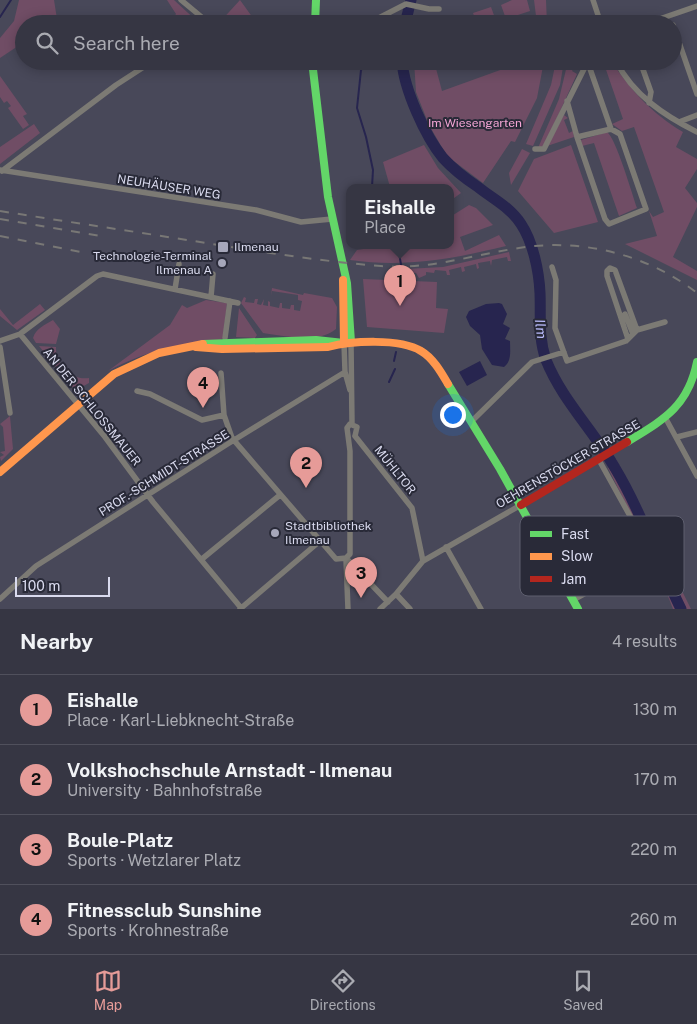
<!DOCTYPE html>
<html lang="en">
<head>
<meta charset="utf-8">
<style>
	:root { --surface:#363643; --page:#3d3e4a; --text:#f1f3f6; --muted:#aaabb2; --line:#50505c; --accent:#e69b98 }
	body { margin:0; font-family:"Public Sans",sans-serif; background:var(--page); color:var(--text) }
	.scale { position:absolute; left:15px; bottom:12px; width:95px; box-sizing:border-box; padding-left:5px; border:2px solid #d9daee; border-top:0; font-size:14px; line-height:18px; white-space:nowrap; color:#d9daee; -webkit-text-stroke:4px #292a38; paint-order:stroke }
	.you { position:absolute; left:452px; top:414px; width:18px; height:18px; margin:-12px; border:4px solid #fff; border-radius:50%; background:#1a73e8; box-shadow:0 0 0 8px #1a73e833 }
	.badge { display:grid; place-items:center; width:32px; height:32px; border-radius:50%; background:var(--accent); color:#111; font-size:16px; font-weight:700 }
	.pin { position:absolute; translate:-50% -41px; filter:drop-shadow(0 1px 2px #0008) }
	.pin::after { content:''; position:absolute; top:26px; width:18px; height:15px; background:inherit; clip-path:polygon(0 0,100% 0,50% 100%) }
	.popup { position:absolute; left:346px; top:184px; width:108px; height:65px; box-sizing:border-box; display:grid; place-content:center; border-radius:10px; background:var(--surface); filter:drop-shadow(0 1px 4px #0005); font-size:16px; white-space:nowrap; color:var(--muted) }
	.popup b { font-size:19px; color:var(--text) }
	.popup::after { content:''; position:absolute; left:50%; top:100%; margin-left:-10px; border:10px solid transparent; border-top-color:var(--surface) }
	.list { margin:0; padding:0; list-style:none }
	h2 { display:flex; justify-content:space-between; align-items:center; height:65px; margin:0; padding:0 20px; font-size:21px }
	h2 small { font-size:16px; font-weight:400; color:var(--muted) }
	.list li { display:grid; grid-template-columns:32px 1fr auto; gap:15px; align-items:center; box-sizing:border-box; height:70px; padding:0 20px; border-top:1px solid var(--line) }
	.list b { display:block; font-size:19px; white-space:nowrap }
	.list p { margin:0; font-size:16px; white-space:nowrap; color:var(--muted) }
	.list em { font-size:16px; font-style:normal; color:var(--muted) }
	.icon { flex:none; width:28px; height:28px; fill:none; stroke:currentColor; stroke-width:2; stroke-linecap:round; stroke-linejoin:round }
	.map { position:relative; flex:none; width:697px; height:609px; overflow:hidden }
	.search { position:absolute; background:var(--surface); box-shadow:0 2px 12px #0003; left:15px; right:15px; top:15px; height:55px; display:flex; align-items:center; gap:12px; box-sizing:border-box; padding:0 18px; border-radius:28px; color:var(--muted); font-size:19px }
	.sheet { height:345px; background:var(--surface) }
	nav { display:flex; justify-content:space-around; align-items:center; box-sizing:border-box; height:70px; border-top:1px solid var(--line); background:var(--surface); font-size:14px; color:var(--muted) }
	nav a { display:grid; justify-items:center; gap:2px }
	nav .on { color:var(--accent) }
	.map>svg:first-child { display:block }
</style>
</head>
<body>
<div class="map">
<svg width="697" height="609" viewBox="0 0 697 609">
	<rect width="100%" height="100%" fill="#484859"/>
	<path fill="#704d65" d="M19,0H54L57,19L49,24H24V42L0,58V38L14,21Z
		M167,0H174L200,24H169L176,14Z
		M240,0L253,18L247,24L219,23Z
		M512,0H527L530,11L506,19L501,5Z
		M534,0H546L547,24H537Z
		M491,7L495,18H498L500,24H477L473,13Z
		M414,61H434L442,91L525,61H544L537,98L515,142L511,141L483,183L447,156L429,125L416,92Z
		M556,61H564L560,85L533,146L526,144L551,85Z
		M568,61H577L572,71L577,74L544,146L538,148L559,99Z
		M603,61H611C632,91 651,113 683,132L676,147L697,159V169L685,188L697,203V207L673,257L697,271V280L625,244L657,236L649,211L653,217L664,212L634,127L622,131L612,124L623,119Z
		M0,76L27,114L23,116L29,125L23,129L8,108L11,106L7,101L4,103L0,97Z
		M564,115L568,118L564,120L569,133L573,131L574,137L547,146Z
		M34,124L40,133L0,164V147Z
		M607,132C616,138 632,194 637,208L619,216L594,143L582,146L581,140Z
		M424,145L438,168L461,193L450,201V187H390L383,162Z
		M571,145L598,222L554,233L518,191L534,159Z
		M522,149L530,153L511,185L509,173Z
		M469,205L476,208L493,225L460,237L465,251L499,235L506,246C453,259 404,268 350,260L357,250L389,245H450V217Z
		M509,252L511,261H508L507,257L492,260L491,266L490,261L478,263L479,268L477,269L476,264L464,267L465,271L462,272L461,267L449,270L450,275H447L446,271L435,270L434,273L426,272V275L419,278L416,273L406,272V269L443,267Z
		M363,279L437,282L436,308L448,309L444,333L367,327Z
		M272,288L303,295L304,293L332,298L337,307L336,329C318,344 285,336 263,333L241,303L244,297L246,298L245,302L254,303L255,299H258L257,304L261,305L264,299L263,305L268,306V301L270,302V306L279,308L280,303H282V308L290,309L291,305H294V310L300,311L302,301L298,300V295L272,291L271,296Z
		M206,300L227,303L223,338L219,341C172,346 151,349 108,371L170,325L182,305L187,308Z
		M40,304L45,310L17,330L0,316V309L13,325Z
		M239,308L257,335L255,338L236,337Z
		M53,320L60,329L56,344L36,343L33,338C36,328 45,325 53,320Z
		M39,346L56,347C55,364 72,381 89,378V383L80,388L72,387Z
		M10,416L13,449L1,461L0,457L4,455L0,452L5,451L3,427L0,424Z
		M616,459L691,609H673L653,558L608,468L611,466L609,462Z"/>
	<path fill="#27254f" d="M499,303L502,304L507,314L503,324L510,328L505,339L510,341C510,351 512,361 504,367L492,365L482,349L480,335L470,326L466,317L469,311L486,304Z
		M480,361L487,375L467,386L459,372Z"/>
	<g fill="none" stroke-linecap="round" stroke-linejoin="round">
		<path stroke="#27254f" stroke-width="2" d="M0,17L11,0
			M370,61L361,70L357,108L366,137L373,170L372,187
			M399,253L402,270
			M394,361L396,352
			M389,382L395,369
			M398,477L411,493"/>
		<path stroke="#27254f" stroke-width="11" d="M405,24L411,0
			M402,61C404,89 425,136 443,158C453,169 466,179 478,187C493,199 510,207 521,224C533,242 539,271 540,293C541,317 538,337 546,360C562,400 594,431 615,468C642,513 658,563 681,609"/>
		<path stroke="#7c7a74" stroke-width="5.5" d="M181,0L210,24
			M593,0L601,24
			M367,24L406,4L429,9H439
			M645,24L697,6
			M673,25L697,94
			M285,61L312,64
			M616,61C633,95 665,116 697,132
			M640,61L651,92L649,103
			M567,101L577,137L605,219L609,224L646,209L620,134L611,129L588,63
			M679,122L697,115
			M577,137L611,129
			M535,149H544L588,61
			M0,170L256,210L301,222L332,219
			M2,171L116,85L153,61
			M552,267L556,280L555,328L567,361L626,341L637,330L665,322
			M175,289L179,264
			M211,297L213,274
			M625,314L633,334
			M20,334L105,437L153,502L242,609
			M225,338L230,301
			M628,339L607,276V271L610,268L615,270L637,330
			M0,341L20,334L97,276L103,274L238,303
			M351,342L352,423
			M344,343L345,372L350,390
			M0,347L10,413
			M221,373L224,415L232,438L336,559L346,558L350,554V451L347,428L350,424L357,427L355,436
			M137,391L150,394L202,420L224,415
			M666,419L697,476
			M472,421L532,362L564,352
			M355,436L412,508L423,561
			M677,437L697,432
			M446,547L481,609
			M346,558L388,602
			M202,559L280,495
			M346,560L348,609
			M396,594L410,609
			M0,599L36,566L226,445L345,372
			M573,600L649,558L630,516L599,460
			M240,609L320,541
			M380,609L396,594L423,561L521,505"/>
		<path stroke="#63d668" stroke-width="8" d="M315,24L316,0
			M312,61L328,197L347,283L351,342
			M203,344L316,340L344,343
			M448,384L500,469L578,609
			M627,442C663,420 688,407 697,362"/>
		<path stroke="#ff974d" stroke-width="8" d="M343,280L344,343
			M196,347L222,349L328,347C351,341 400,338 421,351C433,358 441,372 448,384
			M0,472L114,374L159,353L203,344"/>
		<path stroke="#b3261e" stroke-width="8" d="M521,505L627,442"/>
		<path stroke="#787775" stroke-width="2" stroke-dasharray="9 9" stroke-linecap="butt" d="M0,211C62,221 124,230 187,240C251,250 316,261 381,266C429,270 472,255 519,248C581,238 647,254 697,293
			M0,219L101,236
			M0,236L86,253"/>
	</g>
	<g fill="#a6a7ba" stroke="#292a38" stroke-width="2">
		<rect x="217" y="241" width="12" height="12" rx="2.5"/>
		<circle cx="222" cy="263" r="5"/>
		<circle cx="275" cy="533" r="5"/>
	</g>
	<g text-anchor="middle" stroke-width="4" stroke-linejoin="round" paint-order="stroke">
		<g font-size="12" fill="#f4a5d5" stroke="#292a38">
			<text x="475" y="127">Im Wiesengarten</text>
		</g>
		<g font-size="12" fill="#d9daee" stroke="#292a38">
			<text transform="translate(169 187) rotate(9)" y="4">NEUHÄUSER WEG</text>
			<text transform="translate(92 407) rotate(51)" y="4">AN DER SCHLOSSMAUER</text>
			<text transform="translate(568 464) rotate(-30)" y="4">OEHRENSTÖCKER STRASSE</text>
			<text transform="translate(395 470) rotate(51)" y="4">MÜHLTOR</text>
			<text transform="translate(164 473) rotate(-32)" y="4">PROF.-SCHMIDT-STRASSE</text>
		</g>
		<g font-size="12" fill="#d9daee" stroke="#292a38" text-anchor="start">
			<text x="234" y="251">Ilmenau</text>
			<text x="212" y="260" text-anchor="end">Technologie-Terminal<tspan x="212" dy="14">Ilmenau A</tspan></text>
			<text x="285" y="530">Stadtbibliothek<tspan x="285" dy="14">Ilmenau</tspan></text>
		</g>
		<g font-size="14" font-style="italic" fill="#babcfc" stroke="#292a38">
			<text transform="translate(541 329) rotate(83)" y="5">Ilm</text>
		</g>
	</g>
	<rect x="520" y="516" width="164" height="80" rx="8" fill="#292a38" stroke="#5e5f6f" stroke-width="1"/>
	<rect x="530" y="531" width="22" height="6" fill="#63d668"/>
	<rect x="530" y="553" width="22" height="7" fill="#ff974d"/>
	<rect x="530" y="576" width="22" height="6" fill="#b3261e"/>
	<g font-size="14" fill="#d9daee">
		<text x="561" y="539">Fast</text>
		<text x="561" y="561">Slow</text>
		<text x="561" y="584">Jam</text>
	</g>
</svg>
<div class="scale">100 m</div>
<div class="you"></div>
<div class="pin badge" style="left:400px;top:306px">1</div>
<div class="popup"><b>Eishalle</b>Place</div>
<div class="pin badge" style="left:306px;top:488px">2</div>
<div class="pin badge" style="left:361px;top:598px">3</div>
<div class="pin badge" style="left:203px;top:408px">4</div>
<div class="search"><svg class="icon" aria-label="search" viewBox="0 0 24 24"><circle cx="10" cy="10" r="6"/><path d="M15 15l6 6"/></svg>Search here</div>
</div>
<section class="sheet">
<h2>Nearby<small>4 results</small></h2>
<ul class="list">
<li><span class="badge">1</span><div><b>Eishalle</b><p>Place · Karl-Liebknecht-Straße</p></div><em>130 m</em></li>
<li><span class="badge">2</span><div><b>Volkshochschule Arnstadt - Ilmenau</b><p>University · Bahnhofstraße</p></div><em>170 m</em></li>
<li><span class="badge">3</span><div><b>Boule-Platz</b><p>Sports · Wetzlarer Platz</p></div><em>220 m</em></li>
<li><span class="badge">4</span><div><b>Fitnessclub Sunshine</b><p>Sports · Krohnestraße</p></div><em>260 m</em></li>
</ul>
</section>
<nav>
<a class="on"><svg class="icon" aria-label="map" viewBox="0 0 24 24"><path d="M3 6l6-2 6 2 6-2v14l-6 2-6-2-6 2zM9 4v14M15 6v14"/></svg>Map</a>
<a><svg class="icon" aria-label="directions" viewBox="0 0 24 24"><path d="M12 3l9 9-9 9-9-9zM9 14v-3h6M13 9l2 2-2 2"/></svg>Directions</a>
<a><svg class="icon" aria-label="saved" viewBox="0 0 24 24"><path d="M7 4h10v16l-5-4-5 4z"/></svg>Saved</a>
</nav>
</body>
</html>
